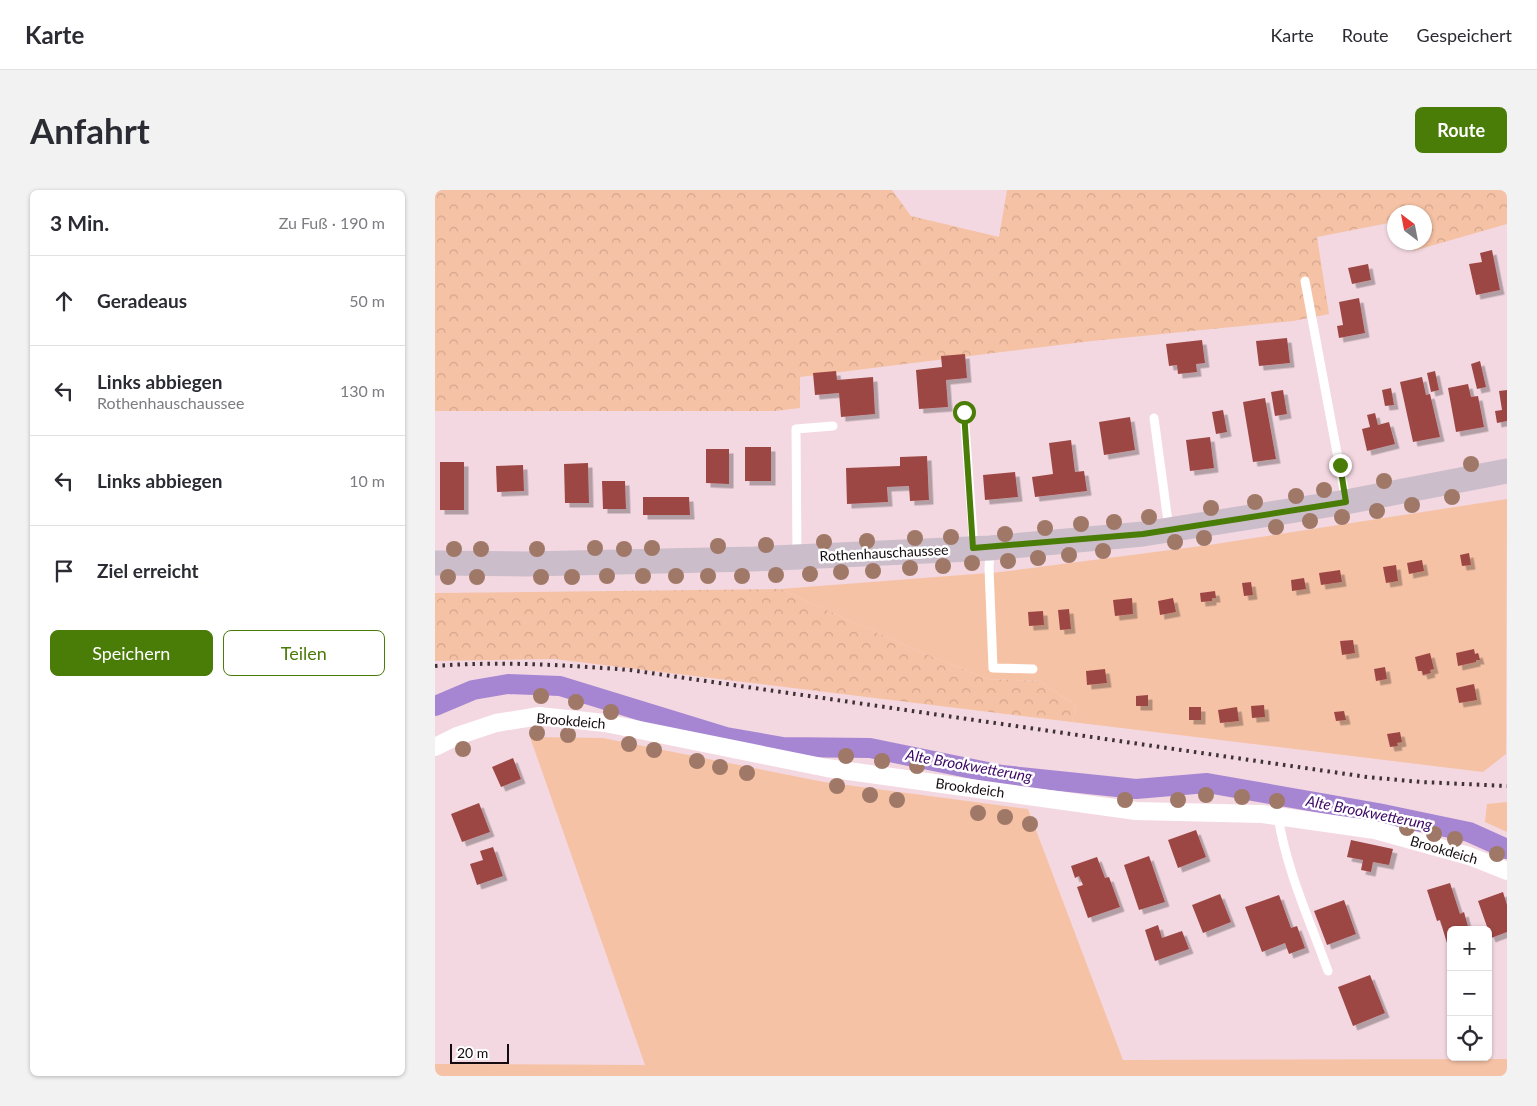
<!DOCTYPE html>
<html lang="de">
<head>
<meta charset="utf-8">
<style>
	:root { --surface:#fff; --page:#f2f2f3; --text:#2b2b33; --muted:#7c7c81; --line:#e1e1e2; --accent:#4a7c08 }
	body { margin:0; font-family:Lato,sans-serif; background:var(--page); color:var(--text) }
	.controls { position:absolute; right:15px; bottom:15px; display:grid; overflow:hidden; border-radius:8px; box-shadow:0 1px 4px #0004 }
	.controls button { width:45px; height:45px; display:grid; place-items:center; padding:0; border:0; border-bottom:1px solid var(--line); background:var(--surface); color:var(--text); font:25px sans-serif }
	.compass { position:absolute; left:952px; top:15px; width:45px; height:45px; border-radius:50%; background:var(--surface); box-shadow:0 1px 4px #0004; rotate:328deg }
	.scale { position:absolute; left:15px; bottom:12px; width:59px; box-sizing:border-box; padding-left:5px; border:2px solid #140b0e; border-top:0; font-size:14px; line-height:18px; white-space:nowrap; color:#140b0e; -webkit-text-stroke:4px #fff; paint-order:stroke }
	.stop { position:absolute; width:15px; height:15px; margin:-11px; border:4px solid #4a7c08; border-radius:50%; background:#fff }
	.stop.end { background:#4a7c08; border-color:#fff; box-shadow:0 1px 5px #0008 }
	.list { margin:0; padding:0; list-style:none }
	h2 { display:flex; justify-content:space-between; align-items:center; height:65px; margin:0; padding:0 20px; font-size:21px }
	h2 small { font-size:16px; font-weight:400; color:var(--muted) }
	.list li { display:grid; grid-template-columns:32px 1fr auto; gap:15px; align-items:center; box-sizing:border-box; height:90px; padding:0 20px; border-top:1px solid var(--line) }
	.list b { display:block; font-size:19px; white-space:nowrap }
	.list p { margin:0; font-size:16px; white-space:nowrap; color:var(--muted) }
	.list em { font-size:16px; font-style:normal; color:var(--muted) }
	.actions { display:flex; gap:10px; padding:15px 20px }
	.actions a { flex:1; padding:11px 0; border:1px solid var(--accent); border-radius:8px; text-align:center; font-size:18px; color:var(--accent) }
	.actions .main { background:var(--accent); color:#fff }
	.icon { flex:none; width:28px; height:28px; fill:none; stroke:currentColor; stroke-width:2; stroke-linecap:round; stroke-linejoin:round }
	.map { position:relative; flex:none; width:1072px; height:886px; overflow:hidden; border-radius:8px }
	header { display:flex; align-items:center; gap:30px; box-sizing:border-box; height:70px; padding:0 25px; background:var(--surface); border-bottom:1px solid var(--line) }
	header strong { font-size:24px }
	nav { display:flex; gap:28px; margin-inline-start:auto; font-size:18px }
	.intro { display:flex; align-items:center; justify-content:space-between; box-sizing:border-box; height:120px; padding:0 30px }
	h1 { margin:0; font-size:35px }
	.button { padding:12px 22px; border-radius:8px; background:var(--accent); color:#fff; font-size:18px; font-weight:700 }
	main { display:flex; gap:30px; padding:0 30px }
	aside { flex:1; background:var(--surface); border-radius:8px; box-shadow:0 1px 4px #0004 }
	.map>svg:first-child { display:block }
</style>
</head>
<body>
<header>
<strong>Karte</strong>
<nav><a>Karte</a><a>Route</a><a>Gespeichert</a></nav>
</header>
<div class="intro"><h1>Anfahrt</h1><a class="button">Route</a></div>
<main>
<aside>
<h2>3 Min.<small>Zu Fuß · 190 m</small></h2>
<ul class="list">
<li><svg class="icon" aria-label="ahead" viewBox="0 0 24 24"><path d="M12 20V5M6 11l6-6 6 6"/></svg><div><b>Geradeaus</b></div><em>50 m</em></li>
<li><svg class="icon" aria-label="left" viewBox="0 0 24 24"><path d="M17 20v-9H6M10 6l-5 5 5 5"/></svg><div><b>Links abbiegen</b><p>Rothenhauschaussee</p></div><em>130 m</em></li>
<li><svg class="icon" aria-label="left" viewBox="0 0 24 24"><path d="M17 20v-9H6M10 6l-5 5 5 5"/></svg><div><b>Links abbiegen</b></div><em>10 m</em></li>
<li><svg class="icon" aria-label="arrive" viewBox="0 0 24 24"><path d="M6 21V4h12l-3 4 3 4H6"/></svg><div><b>Ziel erreicht</b></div></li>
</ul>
<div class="actions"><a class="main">Speichern</a><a>Teilen</a></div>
</aside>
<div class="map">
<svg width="1072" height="886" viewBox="0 0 1072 886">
	<defs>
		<pattern id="forest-crowns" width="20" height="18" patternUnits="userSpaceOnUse" patternTransform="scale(1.25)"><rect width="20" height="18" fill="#f6c2a5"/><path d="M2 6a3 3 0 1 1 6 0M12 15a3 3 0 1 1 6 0" fill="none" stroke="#d2a58d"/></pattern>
		<filter id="shadow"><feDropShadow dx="4.5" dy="4.5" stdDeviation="0" flood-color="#0004"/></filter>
	</defs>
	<rect width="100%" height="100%" fill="#f3d8e1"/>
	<path fill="#f6c2a5" d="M1072,309L1071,564L1048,582L637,532L641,516L605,491L552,489L476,458L345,399L566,382L774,355Z
		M95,547L168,548L389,592L593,619L688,870L1072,869V886H0V874L210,875Z
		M1072,612V642L1050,632L1052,614Z"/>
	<path fill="url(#forest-crowns)" d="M0,0H457L476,26L564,47L572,0H1072V34L978,61L976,53L989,52V22H959V32L882,47L894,124L858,131L657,151L365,187V218L340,221H0Z
		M345,399L476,458L552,489L605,491L641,516L637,532L119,469L0,471V403Z"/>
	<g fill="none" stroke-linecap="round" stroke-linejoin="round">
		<path stroke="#a686d3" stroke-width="20" d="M0,516L38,500L73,494L125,496L291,547L348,557L435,558L567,585L701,599L772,593L943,623L1034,642L1072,659"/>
	</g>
	<path fill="#9d4745" filter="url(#shadow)" d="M1057,60L1065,100L1041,105L1034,74L1047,72L1045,63Z
		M933,74L936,90L917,94L913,78Z
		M924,108L930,143L904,148L902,136L908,135L904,112Z
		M852,148L855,173L824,176L821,151Z
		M767,150L770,173L761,174L762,182L743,184L742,175L734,176L731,154Z
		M530,164L532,188L511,190L513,217L484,219L481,180L507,177L506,166Z
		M1045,171L1051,197L1042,199L1036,174Z
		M401,181L402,190L438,187L440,224L406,227L404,203L380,205L378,183Z
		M1000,181L1004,200L996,202L992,183Z
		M987,187L991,205L995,204L1005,247L978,252L965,192Z
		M1033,194L1036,207L1043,206L1049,237L1021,242L1013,198Z
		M956,198L959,215L950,216L947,200Z
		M848,200L852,224L840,226L836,202Z
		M1072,200V231L1062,233L1060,221L1067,220L1064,201Z
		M830,208L841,269L818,272L808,212Z
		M788,220L792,242L781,244L777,222Z
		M940,223L943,235L954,232L960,254L932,261L927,239L935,237L932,225Z
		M695,227L700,260L669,265L664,232Z
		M775,247L779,278L755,281L751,250Z
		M636,250L640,282L649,281L652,301L600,307L597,287L618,284L614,253Z
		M310,257H336V291H310Z
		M271,259H294V294L271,293Z
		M492,266L494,310L475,311L474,296L452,297L453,312L412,314L411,278L465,276V267Z
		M5,272H29V320H5Z
		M153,273L154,313H130L129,274Z
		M88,275L89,301L62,302L61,276Z
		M580,282L583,307L550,310L548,285Z
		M167,291H190L191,319H168Z
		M208,307H254L255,325H208Z
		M1034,363L1036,375L1027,376L1025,365Z
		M987,370L989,381L974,384L972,373Z
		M961,375L963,391L951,393L948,377Z
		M905,380L907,392L886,395L884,383Z
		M869,388L871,399L857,401L856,390Z
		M816,392L818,405L809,406L807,393Z
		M780,401L781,408H777V411L766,412L765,403Z
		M697,408L698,424L680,426L678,410Z
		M738,408L741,422L725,425L723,411Z
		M634,419L636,439L625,440L623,420Z
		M608,421L609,435L594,436L593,422Z
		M918,450L920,463L907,465L905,451Z
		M1039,459L1040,464L1043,463L1045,470H1041V472L1023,476L1021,463Z
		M995,463L999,479L995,480L996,483L988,485L987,481H983L980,467Z
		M950,477L952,489L941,491L939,479Z
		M670,479L672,493L652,495L651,481Z
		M1039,494L1042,510L1024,513L1021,498Z
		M713,505V516H701V506Z
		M829,515L830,527L817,528L816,516Z
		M754,517H766V530H754Z
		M802,517L804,531L785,533L783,520Z
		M909,521L911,530L901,531L899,522Z
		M965,542L967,552L962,553L963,556L955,557L952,544Z
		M78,568L86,589L66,597L57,577Z
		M44,613L55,642L27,652L16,624Z
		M761,640L771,667L743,678L733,650Z
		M916,650L958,659L954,675L938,672L936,682L926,680L928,670L912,667Z
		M58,657L68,686L42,695L35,674L48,670L45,661Z
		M714,666L730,712L704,720L689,675Z
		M662,667L670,688L674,687L685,717L653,728L642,697L648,695L644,686L640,688L636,676Z
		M1015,693L1025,724L1029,722L1034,740H1016L1015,763L1005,730L1002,731L992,700Z
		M1068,702L1072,715V742L1056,748L1043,711Z
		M785,704L796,732L768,743L757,715Z
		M844,705L856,738L862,736L870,758L854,764L850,753L827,762L810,717Z
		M909,710L921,744L892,755L879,721Z
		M723,735L727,748L747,741L754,759L720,771L710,740Z
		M935,785L950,823L918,836L903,797Z"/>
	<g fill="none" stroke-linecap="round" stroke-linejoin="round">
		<path stroke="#fff" stroke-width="9" d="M870,91L911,311
			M529,222L539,358
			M719,228L734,339
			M555,360L554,378L558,478L598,479
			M362,364L361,239L398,236
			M843,626C851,679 875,731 893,781"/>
		<path stroke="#fff" stroke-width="18" d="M0,557L22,546L61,533L104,526L170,533L392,578L701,621L827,624L940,640L1034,666L1072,681"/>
		<path stroke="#ccbdcb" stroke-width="25" d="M0,373L92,374L319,369L555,358L708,344L911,312L1072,281"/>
		<path stroke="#3e3236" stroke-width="4" stroke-dasharray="2.5 5" stroke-linecap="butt" d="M0,476C65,471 131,475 195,480L932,587L986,592L1072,596"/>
	</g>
	<g fill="#a07867">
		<circle cx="1036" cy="274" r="8"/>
		<circle cx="949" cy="291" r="8"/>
		<circle cx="889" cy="300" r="8"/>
		<circle cx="861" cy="306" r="8"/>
		<circle cx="1017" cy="307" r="8"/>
		<circle cx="820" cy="312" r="8"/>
		<circle cx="977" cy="315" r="8"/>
		<circle cx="776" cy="318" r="8"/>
		<circle cx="942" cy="321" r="8"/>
		<circle cx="714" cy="327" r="8"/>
		<circle cx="907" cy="327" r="8"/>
		<circle cx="875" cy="331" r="8"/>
		<circle cx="679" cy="332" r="8"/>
		<circle cx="646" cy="334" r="8"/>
		<circle cx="841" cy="337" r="8"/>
		<circle cx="610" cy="338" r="8"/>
		<circle cx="570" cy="344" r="8"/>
		<circle cx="516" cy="347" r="8"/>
		<circle cx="480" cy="348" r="8"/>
		<circle cx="769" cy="348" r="8"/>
		<circle cx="432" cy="351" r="8"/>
		<circle cx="389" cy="352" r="8"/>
		<circle cx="740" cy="352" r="8"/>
		<circle cx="331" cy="355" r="8"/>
		<circle cx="283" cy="356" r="8"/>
		<circle cx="160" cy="358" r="8"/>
		<circle cx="217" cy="358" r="8"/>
		<circle cx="19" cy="359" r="8"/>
		<circle cx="46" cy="359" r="8"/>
		<circle cx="102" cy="359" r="8"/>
		<circle cx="189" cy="359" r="8"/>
		<circle cx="668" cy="361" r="8"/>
		<circle cx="634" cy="365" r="8"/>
		<circle cx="603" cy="368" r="8"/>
		<circle cx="573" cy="371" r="8"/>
		<circle cx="537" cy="373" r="8"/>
		<circle cx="508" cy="376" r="8"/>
		<circle cx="475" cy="378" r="8"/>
		<circle cx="438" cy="381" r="8"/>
		<circle cx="406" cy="382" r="8"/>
		<circle cx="375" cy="384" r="8"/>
		<circle cx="341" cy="385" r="8"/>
		<circle cx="172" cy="386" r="8"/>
		<circle cx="208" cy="386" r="8"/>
		<circle cx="241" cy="386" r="8"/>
		<circle cx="273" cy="386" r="8"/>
		<circle cx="307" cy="386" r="8"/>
		<circle cx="13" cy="387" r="8"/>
		<circle cx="42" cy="387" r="8"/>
		<circle cx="106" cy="387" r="8"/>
		<circle cx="137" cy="387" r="8"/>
		<circle cx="106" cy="506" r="8"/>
		<circle cx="141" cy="512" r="8"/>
		<circle cx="176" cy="522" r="8"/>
		<circle cx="102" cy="543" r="8"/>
		<circle cx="133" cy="545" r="8"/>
		<circle cx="194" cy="554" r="8"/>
		<circle cx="28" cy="559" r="8"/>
		<circle cx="219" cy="560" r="8"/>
		<circle cx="411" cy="566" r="8"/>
		<circle cx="262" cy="571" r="8"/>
		<circle cx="447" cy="571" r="8"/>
		<circle cx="482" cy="576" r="8"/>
		<circle cx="285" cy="577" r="8"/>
		<circle cx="312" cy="583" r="8"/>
		<circle cx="402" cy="596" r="8"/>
		<circle cx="435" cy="605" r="8"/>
		<circle cx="771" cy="605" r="8"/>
		<circle cx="807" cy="607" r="8"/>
		<circle cx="462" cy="610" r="8"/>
		<circle cx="690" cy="610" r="8"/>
		<circle cx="743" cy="610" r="8"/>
		<circle cx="842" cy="611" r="8"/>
		<circle cx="543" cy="623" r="8"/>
		<circle cx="570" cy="627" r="8"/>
		<circle cx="595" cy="634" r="8"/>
		<circle cx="972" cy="638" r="8"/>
		<circle cx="999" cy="644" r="8"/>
		<circle cx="1020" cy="649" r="8"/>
		<circle cx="1062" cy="664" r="8"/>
	</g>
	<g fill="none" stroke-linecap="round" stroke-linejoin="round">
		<path stroke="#4a7c08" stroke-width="6" d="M529,222L538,358L708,344L911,312L905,275"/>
	</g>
	<g text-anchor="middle" stroke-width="5" stroke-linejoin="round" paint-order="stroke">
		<g font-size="14" fill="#140b0e" stroke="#fff">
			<text transform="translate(449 363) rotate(-3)" y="5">Rothenhauschaussee</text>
			<text transform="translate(136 531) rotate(5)" y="5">Brookdeich</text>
			<text transform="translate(535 598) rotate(8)" y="5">Brookdeich</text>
			<text transform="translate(1009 660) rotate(16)" y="5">Brookdeich</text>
		</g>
		<g font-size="15" font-style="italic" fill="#3b0665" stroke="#fff">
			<text transform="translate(534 576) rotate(10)" y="5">Alte Brookwetterung</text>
			<text transform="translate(934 623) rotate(11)" y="5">Alte Brookwetterung</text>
		</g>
	</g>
</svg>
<div class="controls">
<button>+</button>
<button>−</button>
<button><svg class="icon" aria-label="locate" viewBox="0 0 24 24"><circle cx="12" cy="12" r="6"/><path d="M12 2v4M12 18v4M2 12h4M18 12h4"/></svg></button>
</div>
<svg class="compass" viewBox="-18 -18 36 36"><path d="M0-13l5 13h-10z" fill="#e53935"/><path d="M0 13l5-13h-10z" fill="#7c7c81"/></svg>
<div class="scale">20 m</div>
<div class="stop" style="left:529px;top:222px"></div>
<div class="stop end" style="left:905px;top:275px"></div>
</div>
</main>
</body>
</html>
